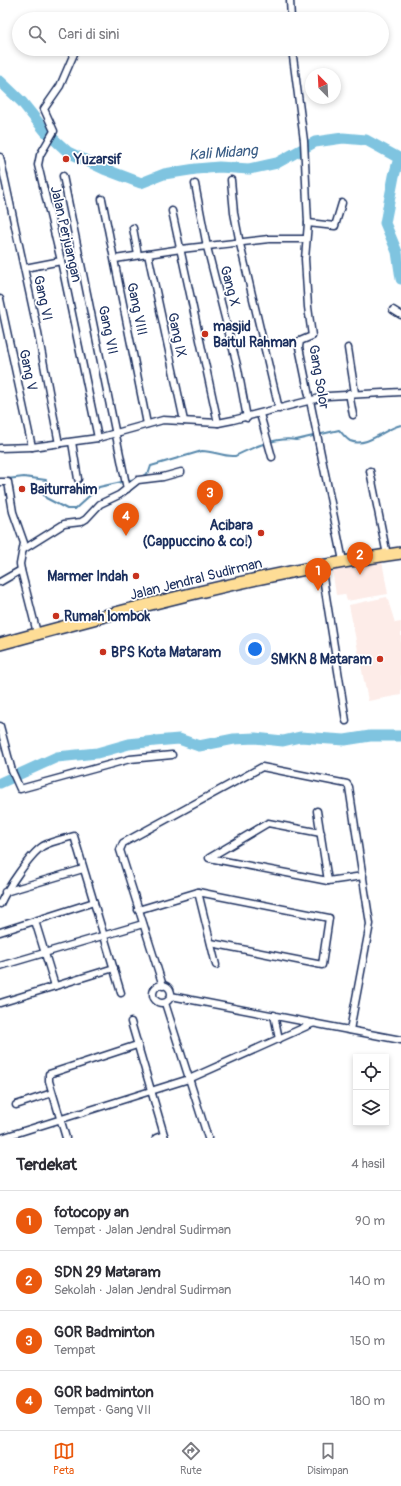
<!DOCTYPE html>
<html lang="id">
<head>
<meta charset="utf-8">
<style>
  body { margin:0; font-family:Pangolin,sans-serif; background:#f2f2f3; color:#2b2b33 }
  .controls { position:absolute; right:12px; bottom:12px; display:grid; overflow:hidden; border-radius:0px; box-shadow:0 2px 6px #0003 }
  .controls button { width:36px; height:36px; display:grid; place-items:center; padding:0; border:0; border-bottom:1px solid #e1e1e2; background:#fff; color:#2b2b33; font:20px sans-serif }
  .compass { position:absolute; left:305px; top:68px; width:36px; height:36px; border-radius:50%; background:#fff; box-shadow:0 2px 6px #0003; rotate:336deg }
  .you { position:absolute; left:255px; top:649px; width:14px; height:14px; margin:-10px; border:3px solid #fff; border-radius:50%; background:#1a73e8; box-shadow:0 0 0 6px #1a73e833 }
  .badge { display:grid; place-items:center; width:26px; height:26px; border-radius:50%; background:#ea580c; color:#fff; font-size:13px; font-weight:700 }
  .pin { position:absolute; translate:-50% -33px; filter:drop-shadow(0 1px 2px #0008) }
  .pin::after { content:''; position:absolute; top:21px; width:14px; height:12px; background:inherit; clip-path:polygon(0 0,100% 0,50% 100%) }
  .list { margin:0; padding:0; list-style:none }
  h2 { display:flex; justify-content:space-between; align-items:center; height:52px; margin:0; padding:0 16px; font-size:17px }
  h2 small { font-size:13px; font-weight:400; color:#7c7c81 }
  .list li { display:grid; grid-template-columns:26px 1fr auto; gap:12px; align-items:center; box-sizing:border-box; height:60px; padding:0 16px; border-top:1px solid #e1e1e2 }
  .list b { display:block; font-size:15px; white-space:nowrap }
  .list p { margin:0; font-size:13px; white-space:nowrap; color:#7c7c81 }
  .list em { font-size:13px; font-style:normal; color:#7c7c81 }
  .icon { flex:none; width:22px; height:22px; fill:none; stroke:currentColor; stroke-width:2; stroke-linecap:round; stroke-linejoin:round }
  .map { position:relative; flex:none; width:401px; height:1138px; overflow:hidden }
  .search { position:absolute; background:#fff; box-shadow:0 2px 6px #0003; left:12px; right:12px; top:12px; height:44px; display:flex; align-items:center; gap:10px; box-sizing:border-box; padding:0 14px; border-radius:22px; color:#7c7c81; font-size:15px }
  .sheet { height:292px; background:#fff }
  nav { display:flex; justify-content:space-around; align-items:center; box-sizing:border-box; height:56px; border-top:1px solid #e1e1e2; background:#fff; font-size:11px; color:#7c7c81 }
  nav a { display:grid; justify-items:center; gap:2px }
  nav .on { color:#ea580c }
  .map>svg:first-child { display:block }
  .built { fill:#fdece8 }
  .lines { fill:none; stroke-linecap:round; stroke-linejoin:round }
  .stream { stroke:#5788ac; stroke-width:2 }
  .river { stroke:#7fc4e0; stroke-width:11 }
  .street-casing { stroke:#1b2f5e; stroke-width:9 }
  .highway-casing { stroke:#1b2f5e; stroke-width:14 }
  .street { stroke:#fff; stroke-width:6 }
  .highway { stroke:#fedd96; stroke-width:11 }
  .poi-dot { fill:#c8321e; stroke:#fff; stroke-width:1.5 }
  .labels { text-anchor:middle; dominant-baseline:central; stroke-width:3.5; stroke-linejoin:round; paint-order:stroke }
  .poi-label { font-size:14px; font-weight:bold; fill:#1b2f5e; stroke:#fff; text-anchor:start }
  .street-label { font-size:14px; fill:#1b2f5e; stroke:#fff }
  .water-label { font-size:15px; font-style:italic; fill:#395c85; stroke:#fff }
</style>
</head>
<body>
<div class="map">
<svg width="401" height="1138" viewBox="0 0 401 1138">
  <rect width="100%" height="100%" fill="#fff"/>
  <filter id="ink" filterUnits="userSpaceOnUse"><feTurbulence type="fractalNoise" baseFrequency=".025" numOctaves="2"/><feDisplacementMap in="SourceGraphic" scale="8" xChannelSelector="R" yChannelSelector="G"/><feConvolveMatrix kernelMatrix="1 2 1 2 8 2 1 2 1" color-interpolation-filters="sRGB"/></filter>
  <g filter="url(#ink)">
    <g class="built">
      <polygon points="382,561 388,594 347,601 345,594 336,595 332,569"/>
      <polygon points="387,597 395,623 401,622 401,695 368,701 349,605"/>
    </g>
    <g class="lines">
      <g class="stream">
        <path d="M 141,477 L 149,472 L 151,466 L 202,451 C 214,451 223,457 235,456 C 252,448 277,436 296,440 L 339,430 C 342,433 346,439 350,441 C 368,448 385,428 401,425"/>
        <polyline points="7,479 24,477 46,480 46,489 42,493 46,498 67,509 75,509 99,487 135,479"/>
      </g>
      <g class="river">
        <polyline points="0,81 22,102 46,132 68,152 104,169 141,183 164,174 196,169 219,167 249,169 277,163 315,142 343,138 366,140 399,158 394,176 385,223 397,252 401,279"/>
        <polyline points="0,783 57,757 97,753 129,744 155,741 179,739 199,746 234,739 255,738 283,741 300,737 345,740 370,736 401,736"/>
      </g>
      <g class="street-casing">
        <g id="street">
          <polyline points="290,0 291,19"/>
          <polyline points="76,49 60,86 44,109 54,131 40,155 38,165 61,261 98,438"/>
          <polyline points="292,49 304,141 308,223 305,259 308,307 312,336 300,341 299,347 343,561"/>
          <polyline points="0,157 37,328 59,444"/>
          <polyline points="63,176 127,489"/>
          <polyline points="231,180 234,213 240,244 279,409"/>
          <polyline points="195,184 207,247 238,369 247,418"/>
          <polyline points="102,199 147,424"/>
          <polyline points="172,211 218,423"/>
          <polyline points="308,223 335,226 342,203"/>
          <polyline points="133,228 138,255"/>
          <polyline points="148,254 184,421"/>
          <polyline points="115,259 181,249 269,239 306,239"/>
          <polyline points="25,268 61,261"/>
          <polyline points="0,299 32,447"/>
          <polyline points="393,310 401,315"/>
          <polyline points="348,348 355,393"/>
          <polyline points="349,393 353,415"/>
          <polyline points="260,414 272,457"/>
          <polyline points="72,442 78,479"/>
          <polyline points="0,448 32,447 98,438 163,420 218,423 233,420 328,396 401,392"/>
          <polyline points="370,471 387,555"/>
          <polyline points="0,482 8,482 13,512 24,543 20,564 21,570 37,633"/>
          <polyline points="24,549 64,524 81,522 86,519 100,504 119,495 138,480 163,477 181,472"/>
          <polyline points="321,565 346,721"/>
          <polyline points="0,582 21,570"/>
          <polyline points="0,726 12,771 20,789 130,759 172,755"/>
          <polyline points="317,811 328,881"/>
          <polyline points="321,833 268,823 209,858 328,881 363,876"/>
          <polyline points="5,892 83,869"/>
          <polyline points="198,892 216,965"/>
          <path d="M 0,904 C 7,889 30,854 43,846 C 52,841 64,839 74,836 L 121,993"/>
          <polyline points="138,910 198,892 329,918 322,965 211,943"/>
          <polyline points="35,921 55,986"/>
          <polyline points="0,932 94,902"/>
          <polyline points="0,966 143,924"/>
          <circle cx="162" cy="994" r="9"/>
          <polyline points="163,986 120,850 123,843 262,767 347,784 349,787 370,924 350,1030"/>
          <polyline points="171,996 401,1040"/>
          <polyline points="0,1003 114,968"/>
          <polyline points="165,1003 208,1138"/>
          <polyline points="274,1015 279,1039"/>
          <polyline points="131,1022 165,1138"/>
          <polyline points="16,1105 52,1093"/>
          <polyline points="1,1138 189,1079 314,1023"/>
          <polyline points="66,1138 49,1081 49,1074 137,1045"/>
          <polyline points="156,1138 164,1135"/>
        </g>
      </g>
      <g class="highway-casing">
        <path id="highway" d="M 0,644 C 132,608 265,572 401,553"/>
      </g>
      <use href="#street" class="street"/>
      <use href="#highway" class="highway"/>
    </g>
  </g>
  <g class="poi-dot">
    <circle cx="66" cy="159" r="4"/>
    <circle cx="205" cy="334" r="4"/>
    <circle cx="22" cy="489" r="4"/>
    <circle cx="261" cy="533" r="4"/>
    <circle cx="136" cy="576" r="4"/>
    <circle cx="56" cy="616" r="4"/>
    <circle cx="103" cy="652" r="4"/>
    <circle cx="380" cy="659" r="4"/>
  </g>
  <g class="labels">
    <g class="poi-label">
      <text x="74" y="159">Yuzarsif</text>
      <text x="213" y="326">masjid<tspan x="213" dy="16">Baitul Rahman</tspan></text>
      <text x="30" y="489">Baiturrahim</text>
      <text x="253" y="525" text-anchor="end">Acibara<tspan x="253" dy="16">(Cappuccino &amp; co!)</tspan></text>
      <text x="128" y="576" text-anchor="end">Marmer Indah</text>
      <text x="64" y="616">Rumah lombok</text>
      <text x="111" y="652">BPS Kota Mataram</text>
      <text x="372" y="659" text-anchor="end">SMKN 8 Mataram</text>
    </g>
    <g class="street-label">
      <text transform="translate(66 234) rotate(77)">Jalan Perjuangan</text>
      <text transform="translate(230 286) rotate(75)">Gang X</text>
      <text transform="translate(43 298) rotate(78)">Gang VI</text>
      <text transform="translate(137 309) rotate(78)">Gang VIII</text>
      <text transform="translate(108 330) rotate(78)">Gang VII</text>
      <text transform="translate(177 335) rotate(78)">Gang IX</text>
      <text transform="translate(28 370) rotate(78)">Gang V</text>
      <text transform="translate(319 377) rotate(80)">Gang Solor</text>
      <text transform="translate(196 579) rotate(-14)">Jalan Jendral Sudirman</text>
    </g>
    <g class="water-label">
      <text transform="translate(223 153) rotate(-4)">Kali Midang</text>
    </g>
  </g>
</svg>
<div class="controls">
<button><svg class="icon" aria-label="locate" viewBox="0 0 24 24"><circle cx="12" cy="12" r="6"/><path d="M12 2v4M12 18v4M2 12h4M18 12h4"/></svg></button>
<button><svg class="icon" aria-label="layers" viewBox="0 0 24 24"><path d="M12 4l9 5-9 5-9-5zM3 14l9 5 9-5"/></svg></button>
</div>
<svg class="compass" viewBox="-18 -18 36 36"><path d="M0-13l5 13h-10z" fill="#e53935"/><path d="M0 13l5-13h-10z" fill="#7c7c81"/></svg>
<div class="you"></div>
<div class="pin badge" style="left:318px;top:591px">1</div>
<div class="pin badge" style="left:360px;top:575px">2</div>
<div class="pin badge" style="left:210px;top:513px">3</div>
<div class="pin badge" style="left:126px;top:536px">4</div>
<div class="search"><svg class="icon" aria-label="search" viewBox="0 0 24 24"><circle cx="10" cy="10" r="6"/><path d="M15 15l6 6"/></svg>Cari di sini</div>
</div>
<section class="sheet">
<h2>Terdekat<small>4 hasil</small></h2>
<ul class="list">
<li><span class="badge">1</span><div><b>fotocopy an</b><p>Tempat · Jalan Jendral Sudirman</p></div><em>90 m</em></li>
<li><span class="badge">2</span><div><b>SDN 29 Mataram</b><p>Sekolah · Jalan Jendral Sudirman</p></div><em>140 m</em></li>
<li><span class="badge">3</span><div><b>GOR Badminton</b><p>Tempat</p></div><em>150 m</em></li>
<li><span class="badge">4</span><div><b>GOR badminton</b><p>Tempat · Gang VII</p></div><em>180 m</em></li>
</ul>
</section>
<nav>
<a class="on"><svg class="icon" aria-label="map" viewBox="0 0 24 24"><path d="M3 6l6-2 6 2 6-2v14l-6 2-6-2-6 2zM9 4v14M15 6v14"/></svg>Peta</a>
<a><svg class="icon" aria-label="directions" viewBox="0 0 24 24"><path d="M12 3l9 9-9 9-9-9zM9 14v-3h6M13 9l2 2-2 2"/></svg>Rute</a>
<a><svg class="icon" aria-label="saved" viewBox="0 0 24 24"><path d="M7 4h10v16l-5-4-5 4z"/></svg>Disimpan</a>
</nav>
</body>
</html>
